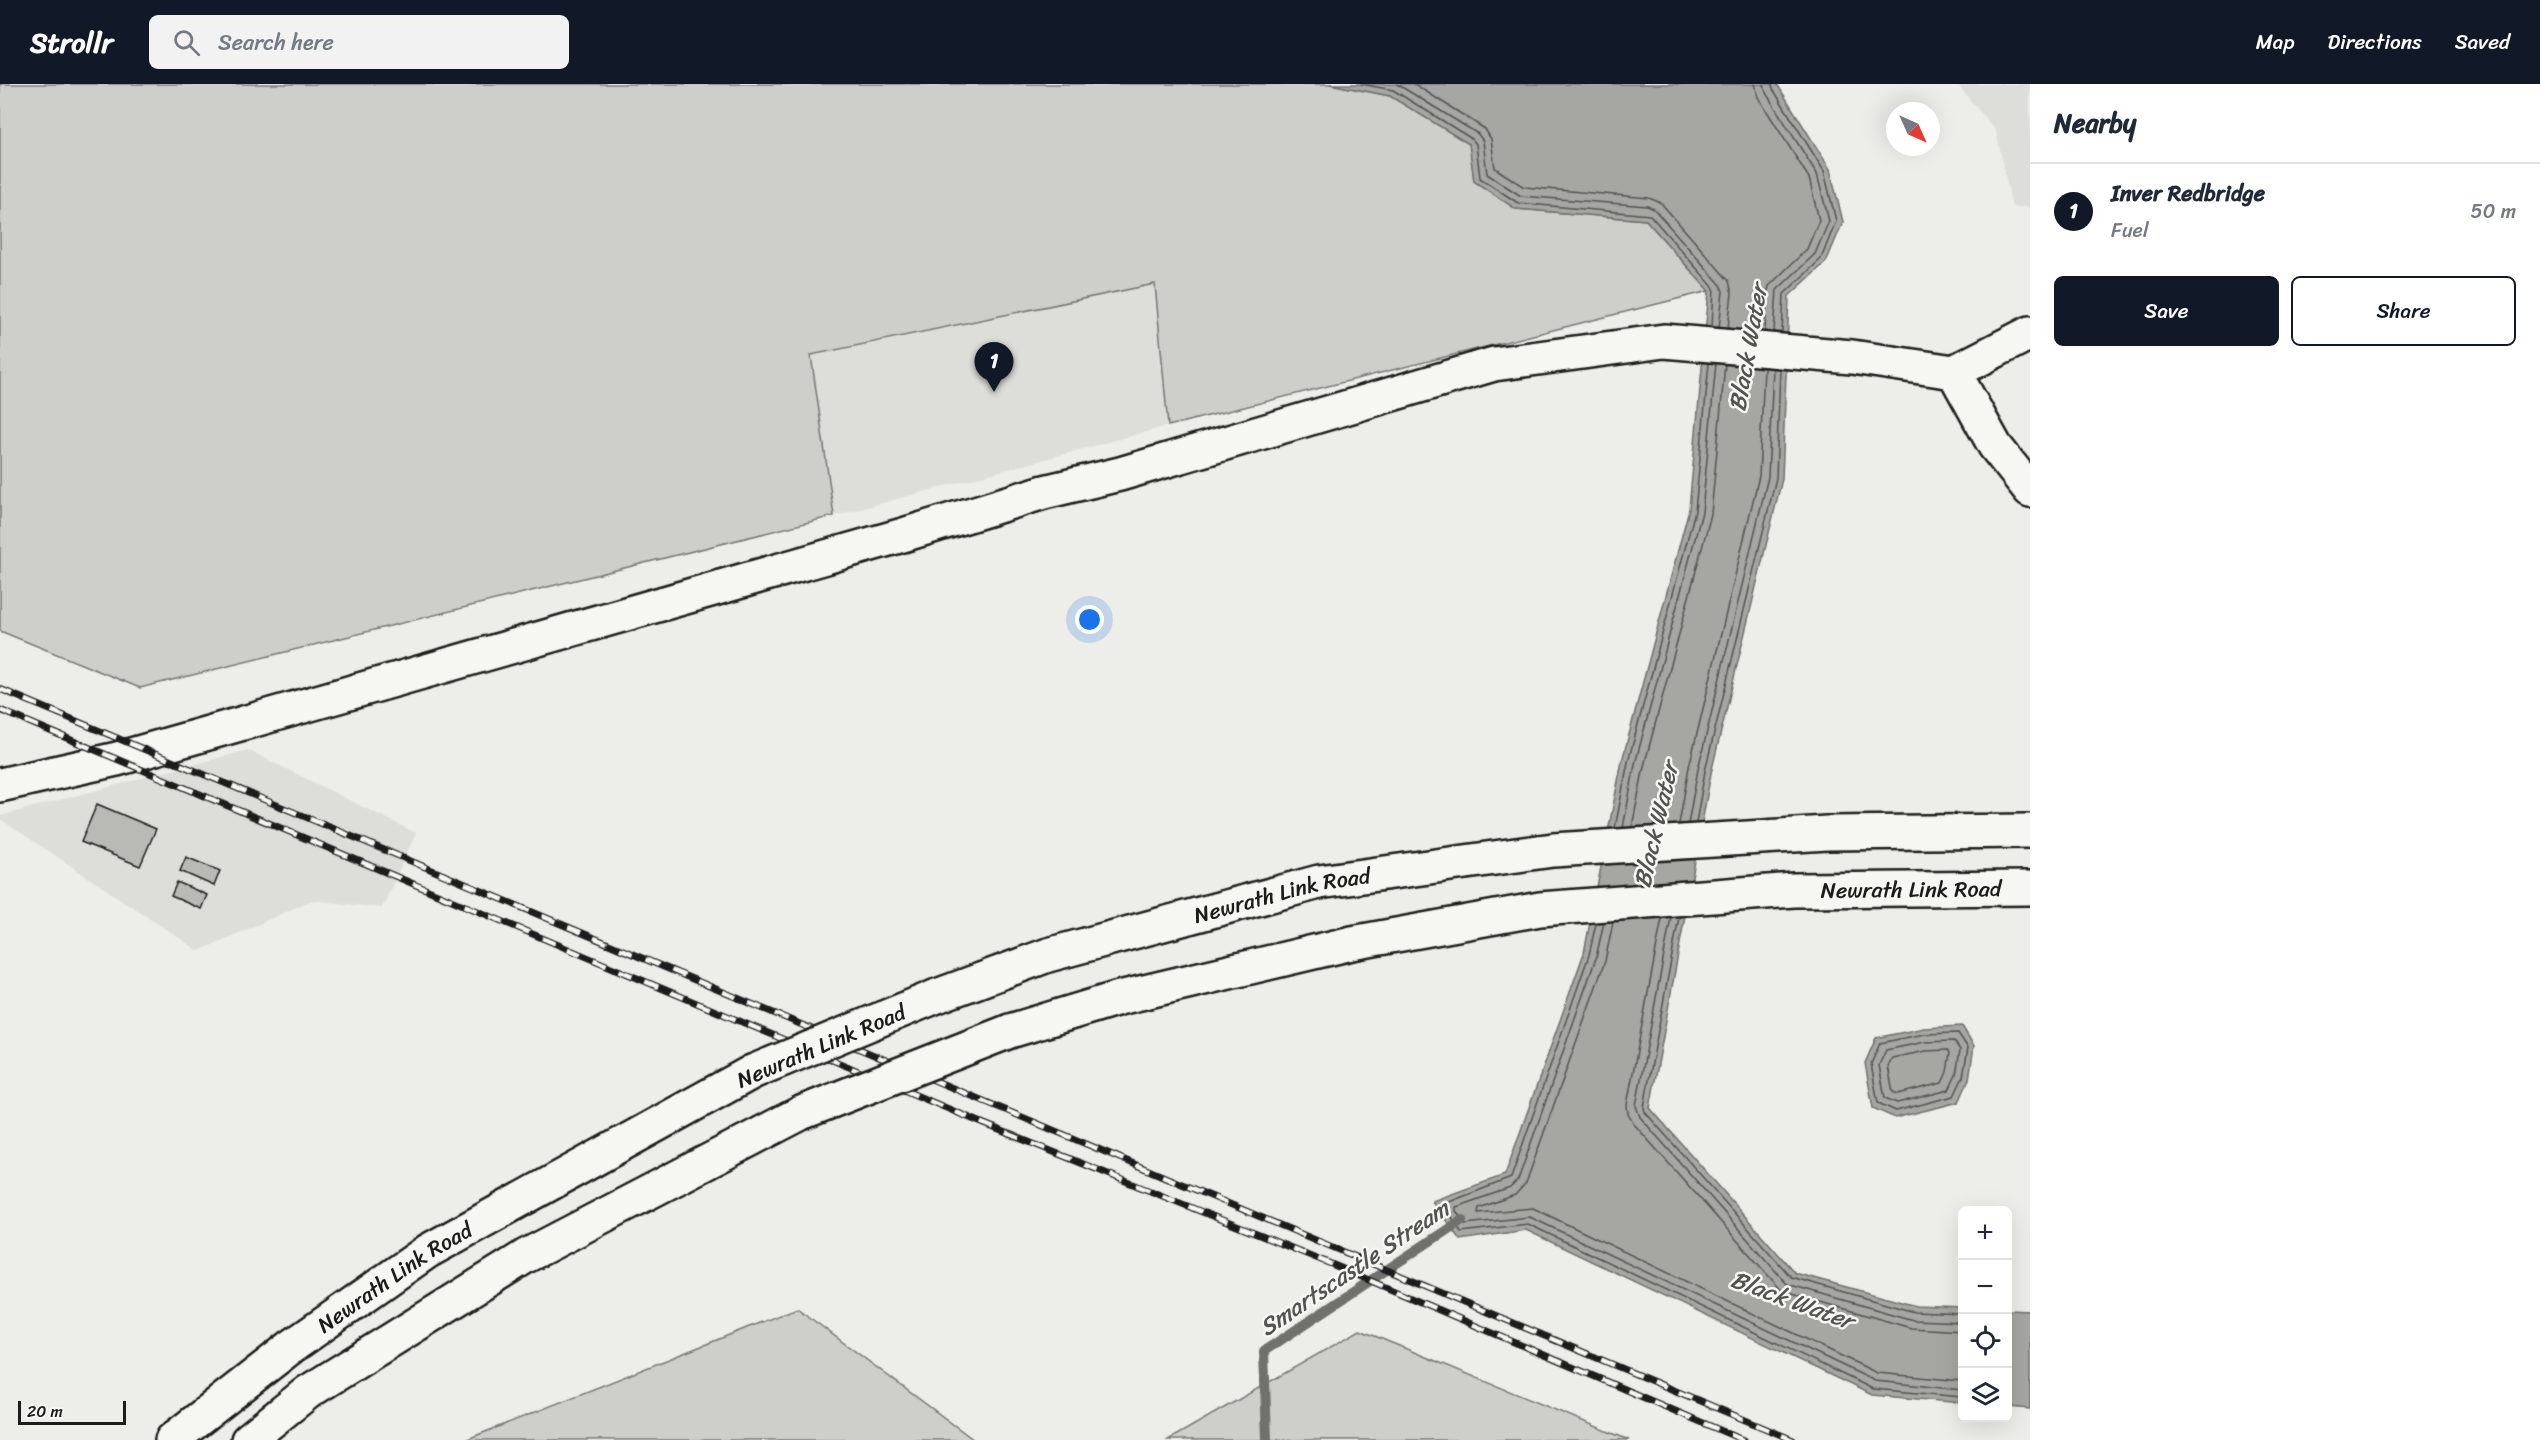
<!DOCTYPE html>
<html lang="en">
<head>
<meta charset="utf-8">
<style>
  body { margin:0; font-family:Sriracha,sans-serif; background:#f2f2f3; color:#1f2937 }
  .controls { position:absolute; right:18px; bottom:18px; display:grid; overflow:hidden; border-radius:9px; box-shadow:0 6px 24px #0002 }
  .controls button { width:54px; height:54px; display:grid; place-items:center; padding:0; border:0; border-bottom:2px solid #e0e1e3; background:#fff; color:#1f2937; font:30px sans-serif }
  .compass { position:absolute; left:1886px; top:18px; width:54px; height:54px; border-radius:50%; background:#fff; box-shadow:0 6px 24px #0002; rotate:135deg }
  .scale { position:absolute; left:18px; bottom:15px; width:108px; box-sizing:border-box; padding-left:6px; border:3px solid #1c1c1c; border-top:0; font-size:16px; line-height:21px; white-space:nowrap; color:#1c1c1c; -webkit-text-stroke:4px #f6f6f2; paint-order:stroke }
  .you { position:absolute; left:1090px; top:536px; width:21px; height:21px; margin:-15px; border:4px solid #fff; border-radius:50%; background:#1a73e8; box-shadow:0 0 0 9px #1a73e833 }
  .badge { display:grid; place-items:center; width:39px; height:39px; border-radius:50%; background:#111827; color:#fff; font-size:20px; font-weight:700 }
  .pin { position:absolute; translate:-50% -50px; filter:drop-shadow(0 2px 3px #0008) }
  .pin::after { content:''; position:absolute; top:32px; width:21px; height:18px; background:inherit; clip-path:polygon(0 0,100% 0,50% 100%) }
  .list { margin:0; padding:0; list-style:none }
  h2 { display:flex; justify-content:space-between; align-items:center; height:78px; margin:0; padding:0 24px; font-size:26px }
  h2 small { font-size:20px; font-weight:400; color:#747a83 }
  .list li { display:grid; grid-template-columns:39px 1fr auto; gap:18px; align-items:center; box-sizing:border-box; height:96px; padding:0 24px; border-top:2px solid #e0e1e3 }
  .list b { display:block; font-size:22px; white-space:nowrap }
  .list p { margin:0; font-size:20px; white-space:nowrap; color:#747a83 }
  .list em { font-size:20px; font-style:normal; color:#747a83 }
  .actions { display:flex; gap:12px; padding:18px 24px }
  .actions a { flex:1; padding:14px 0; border:2px solid #111827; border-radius:9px; text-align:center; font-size:21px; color:#111827 }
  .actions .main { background:#111827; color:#fff }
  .icon { flex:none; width:33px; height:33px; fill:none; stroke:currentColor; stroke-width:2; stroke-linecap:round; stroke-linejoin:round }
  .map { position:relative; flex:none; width:2030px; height:1356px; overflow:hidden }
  header { display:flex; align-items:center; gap:36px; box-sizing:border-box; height:84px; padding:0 30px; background:#111827; color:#fff }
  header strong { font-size:28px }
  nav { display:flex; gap:33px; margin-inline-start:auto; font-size:21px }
  .search { width:420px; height:54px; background:#f2f2f3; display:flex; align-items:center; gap:15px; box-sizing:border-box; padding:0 21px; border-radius:9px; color:#747a83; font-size:22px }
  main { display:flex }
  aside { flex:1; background:#fff }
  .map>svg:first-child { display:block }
  .built { fill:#ddddda }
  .green { fill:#cececb; stroke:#757574; stroke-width:1.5 }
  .water { fill:#a6a6a3; stroke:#6f6f6d; stroke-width:1.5 }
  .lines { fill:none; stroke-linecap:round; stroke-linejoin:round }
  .shore { stroke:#535352; stroke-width:1.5 }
  .stream { stroke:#6f6f6d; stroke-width:10 }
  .building { fill:#b9b9b6; stroke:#1c1c1c; stroke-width:1.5 }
  .street-casing { stroke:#1c1c1c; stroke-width:38 }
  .secondary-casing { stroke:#1c1c1c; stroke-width:38 }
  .street { stroke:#f6f6f2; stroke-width:33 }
  .secondary { stroke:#f6f6f2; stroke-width:33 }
  .rail-casing { stroke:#1c1c1c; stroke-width:7 }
  .rail { stroke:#f6f6f2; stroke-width:4.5; stroke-dasharray:14; stroke-linecap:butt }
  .secondary-bridge-casing { stroke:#1c1c1c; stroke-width:38; stroke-linecap:butt }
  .secondary-bridge { stroke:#f6f6f2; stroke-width:33 }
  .labels { text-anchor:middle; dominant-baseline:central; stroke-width:5; stroke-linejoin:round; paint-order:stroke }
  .street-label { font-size:22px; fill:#1c1c1c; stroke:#f6f6f2 }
  .water-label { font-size:24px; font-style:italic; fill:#535352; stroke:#f6f6f2 }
</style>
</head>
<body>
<header>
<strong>Strollr</strong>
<div class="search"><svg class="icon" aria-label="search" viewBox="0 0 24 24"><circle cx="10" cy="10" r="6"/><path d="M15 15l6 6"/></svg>Search here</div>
<nav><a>Map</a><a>Directions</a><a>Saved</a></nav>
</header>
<main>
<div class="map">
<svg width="2030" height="1356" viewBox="0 0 2030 1356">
  <rect width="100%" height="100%" fill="#edede9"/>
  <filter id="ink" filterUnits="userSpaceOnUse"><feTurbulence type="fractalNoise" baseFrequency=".0167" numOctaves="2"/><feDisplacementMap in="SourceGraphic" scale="12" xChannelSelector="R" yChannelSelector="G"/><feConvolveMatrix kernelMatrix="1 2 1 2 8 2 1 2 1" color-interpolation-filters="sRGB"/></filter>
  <g filter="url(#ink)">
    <g class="built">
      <polygon points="1957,0 2030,0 2030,123 2012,123 1996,47"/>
      <polygon points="1156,200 1168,342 834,432 811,271 938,233"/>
      <polygon points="248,666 416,749 382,824 312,816 199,867 0,735 0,732"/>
    </g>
    <g class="green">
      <polygon points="0,0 1330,0 1390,12 1470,60 1474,97 1516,125 1646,136 1709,207 1168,342 1155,200 811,271 834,432 140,604 0,547"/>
      <polygon points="797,1224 974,1356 465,1356"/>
      <polygon points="1360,1246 1629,1356 1168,1356"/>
    </g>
    <g class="water">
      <polygon points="1330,0 1777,0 1830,85 1843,138 1826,178 1789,212 1782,395 1711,689 1650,1024 1795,1189 1916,1222 1962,1224 1962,1319 1872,1311 1526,1146 1460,1156 1432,1117 1505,1091 1584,869 1622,677 1689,425 1709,207 1646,136 1516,125 1474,97 1469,60 1390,12"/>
      <polygon points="1962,942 1974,962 1969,995 1959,1018 1895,1034 1873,1024 1865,979 1876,954 1924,944"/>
      <polygon points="2008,1226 2030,1227 2030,1325 2008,1323"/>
    </g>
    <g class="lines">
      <g class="shore">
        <polyline points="1361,0 1393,6 1472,55 1476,60 1480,94 1518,119 1650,131 1714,204 1712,243"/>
        <polyline points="1397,0 1478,50 1483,57 1487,90 1521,112 1647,122 1654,125 1721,201 1723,208 1719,244"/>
        <polyline points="1414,0 1485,45 1491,55 1495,84 1524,103 1649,114 1661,119 1729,197 1732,209 1728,244"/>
        <polyline points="1755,0 1758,13 1809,94 1819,136 1807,165 1769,202 1767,211 1765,248"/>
        <polyline points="1764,0 1766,9 1817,90 1829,137 1815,170 1777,206 1774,248"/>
        <polyline points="1772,0 1773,5 1824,87 1836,137 1821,175 1784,210 1782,249"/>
        <polyline points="1696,739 1705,687 1776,394 1780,285"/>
        <polyline points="1679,740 1689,683 1759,392 1764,284"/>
        <polyline points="1688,740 1698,685 1768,393 1773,284"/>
        <polyline points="1632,743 1644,682 1711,430 1725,280"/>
        <polyline points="1615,744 1628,678 1695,427 1709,279"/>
        <polyline points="1623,744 1635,680 1702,428 1716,279"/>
        <polyline points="1671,833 1636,1022 1640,1033 1787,1200 1913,1236 1962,1238"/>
        <polyline points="1679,833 1644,1023 1645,1028 1791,1193 1914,1228 1962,1230"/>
        <polyline points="1662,834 1627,1021 1628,1030 1633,1039 1782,1207 1911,1244 1962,1247"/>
        <polyline points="1604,838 1596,874 1518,1096 1510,1104 1456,1123 1456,1127 1465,1140 1530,1133 1875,1297 1962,1306"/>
        <polyline points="1613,838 1605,877 1526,1099 1515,1111 1479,1124 1478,1129 1533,1124 1877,1289 1962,1297"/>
        <polyline points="1596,839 1589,871 1511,1094 1444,1120 1461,1148 1528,1140 1873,1305 1962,1313"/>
        <polygon points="1958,949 1968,964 1963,993 1954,1012 1896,1027 1878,1019 1871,980 1880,959 1924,950"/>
        <polygon points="1954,957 1960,966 1956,991 1949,1006 1897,1019 1885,1014 1879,981 1886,966 1925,958"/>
        <polygon points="1948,966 1950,969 1947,988 1942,999 1898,1010 1893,1008 1888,982 1892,974 1926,967"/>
      </g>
      <polyline class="stream" points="1267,1356 1264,1267 1462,1136"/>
    </g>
    <g class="building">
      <polygon points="97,720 156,745 140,782 81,758"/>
      <polygon points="186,773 220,787 214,802 180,787"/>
      <polygon points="177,798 207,811 201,825 171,812"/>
    </g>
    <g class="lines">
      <g class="street-casing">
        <polyline id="street" points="1954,288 2030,249"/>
      </g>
      <g class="secondary-casing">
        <g id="secondary">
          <polyline points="0,701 117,675 240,640 903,451 1044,408 1120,390 1494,280 1664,257 1852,273 1954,288 1995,362 2030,406"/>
          <path id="s1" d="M 937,912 L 1048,871 L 1319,798 L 1553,766 L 1827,749 L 2030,747"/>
          <path id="s2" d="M 1010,947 L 1119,914 L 1352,859 L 1540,825 L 1794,806 L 2030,804"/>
          <path id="s3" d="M 172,1356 L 291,1263 L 428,1167 L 752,988"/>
          <polyline points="248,1356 308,1308 526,1172 801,1029"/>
        </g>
      </g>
      <use href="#street" class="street"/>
      <use href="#secondary" class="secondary"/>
      <g class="rail-casing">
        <g id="rail">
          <polyline points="0,605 1793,1356"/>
          <polyline points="0,626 982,1039 1336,1182 1743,1356"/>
        </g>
      </g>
      <use href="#rail" class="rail"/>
      <g class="secondary-bridge-casing">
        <g id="secondary-bridge">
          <polyline points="752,988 937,912"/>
          <polyline points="801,1029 1010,947"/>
        </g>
      </g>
      <use href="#secondary-bridge" class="secondary-bridge"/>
    </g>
  </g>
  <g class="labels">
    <g class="street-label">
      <text stroke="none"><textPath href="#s2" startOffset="916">Newrath Link Road</textPath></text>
      <text stroke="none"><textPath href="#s1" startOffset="360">Newrath Link Road</textPath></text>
      <text transform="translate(821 962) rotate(-23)">Newrath Link Road</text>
      <text stroke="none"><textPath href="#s3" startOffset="276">Newrath Link Road</textPath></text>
    </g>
    <g class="water-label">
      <text transform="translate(1748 264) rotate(-80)">Black Water</text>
      <text transform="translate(1656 741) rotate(-77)">Black Water</text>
      <text transform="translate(1354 1184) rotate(-34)">Smartscastle Stream</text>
      <text transform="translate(1792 1216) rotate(20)">Black Water</text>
    </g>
  </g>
</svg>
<div class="controls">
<button>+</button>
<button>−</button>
<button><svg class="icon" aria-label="locate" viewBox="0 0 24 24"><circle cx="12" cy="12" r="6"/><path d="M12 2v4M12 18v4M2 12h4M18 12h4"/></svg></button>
<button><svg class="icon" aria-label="layers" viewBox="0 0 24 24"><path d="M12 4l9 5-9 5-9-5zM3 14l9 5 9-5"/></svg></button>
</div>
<svg class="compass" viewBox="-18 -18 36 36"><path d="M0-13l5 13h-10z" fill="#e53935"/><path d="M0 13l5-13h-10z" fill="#747a83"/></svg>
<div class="scale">20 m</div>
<div class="you"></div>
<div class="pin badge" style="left:994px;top:308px">1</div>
</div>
<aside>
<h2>Nearby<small></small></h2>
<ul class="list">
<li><span class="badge">1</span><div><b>Inver Redbridge</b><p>Fuel</p></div><em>50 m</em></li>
</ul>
<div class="actions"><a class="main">Save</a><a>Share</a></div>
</aside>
</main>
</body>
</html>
